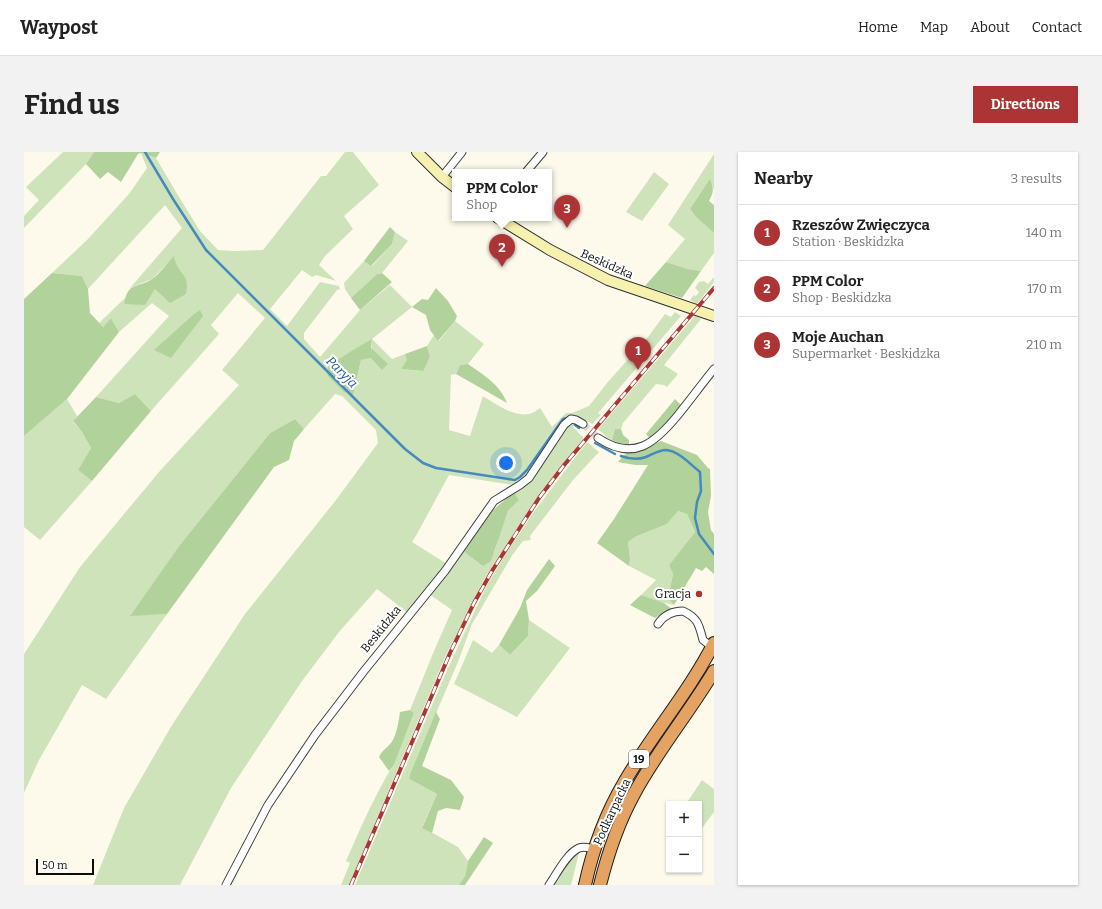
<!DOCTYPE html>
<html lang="en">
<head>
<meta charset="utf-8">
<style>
  body { margin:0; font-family:Bitter,serif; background:#f2f2f2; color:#222 }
  .controls { position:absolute; right:12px; bottom:12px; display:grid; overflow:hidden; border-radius:0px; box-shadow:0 1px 3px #0004 }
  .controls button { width:36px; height:36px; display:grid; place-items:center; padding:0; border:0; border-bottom:1px solid #e0e0e0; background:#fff; color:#222; font:20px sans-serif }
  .scale { position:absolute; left:12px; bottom:10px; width:58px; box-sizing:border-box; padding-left:4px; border:2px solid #0c0c0c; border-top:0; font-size:11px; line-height:14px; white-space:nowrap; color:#0c0c0c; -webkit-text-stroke:3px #fff; paint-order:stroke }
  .you { position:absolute; left:482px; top:311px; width:14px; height:14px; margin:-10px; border:3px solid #fff; border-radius:50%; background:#1a73e8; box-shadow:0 0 0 6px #1a73e833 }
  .badge { display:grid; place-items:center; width:26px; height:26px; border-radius:50%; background:#ac3435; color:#fff; font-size:13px; font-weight:700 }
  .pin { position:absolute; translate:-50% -33px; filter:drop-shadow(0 1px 2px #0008) }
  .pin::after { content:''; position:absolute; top:21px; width:14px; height:12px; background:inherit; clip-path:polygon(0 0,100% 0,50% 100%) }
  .popup { position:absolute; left:428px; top:17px; width:100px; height:52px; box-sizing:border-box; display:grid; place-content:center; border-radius:0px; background:#fff; filter:drop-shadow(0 1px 3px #0005); font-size:13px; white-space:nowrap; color:#767676 }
  .popup b { font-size:15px; color:#222 }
  .popup::after { content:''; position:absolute; left:50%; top:100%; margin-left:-8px; border:8px solid transparent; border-top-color:#fff }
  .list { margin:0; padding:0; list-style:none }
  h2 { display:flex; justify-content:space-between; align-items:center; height:52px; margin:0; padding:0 16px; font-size:17px }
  h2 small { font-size:13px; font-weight:400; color:#767676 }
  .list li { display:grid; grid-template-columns:26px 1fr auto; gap:12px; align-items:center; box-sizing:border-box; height:56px; padding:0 16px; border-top:1px solid #e0e0e0 }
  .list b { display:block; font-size:15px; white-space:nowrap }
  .list p { margin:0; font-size:13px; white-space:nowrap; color:#767676 }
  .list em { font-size:13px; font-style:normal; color:#767676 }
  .map { position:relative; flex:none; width:690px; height:733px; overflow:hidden; border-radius:0px }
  header { display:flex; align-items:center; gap:24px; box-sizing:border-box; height:56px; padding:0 20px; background:#fff; border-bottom:1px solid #e0e0e0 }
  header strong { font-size:19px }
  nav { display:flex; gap:22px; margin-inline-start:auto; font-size:14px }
  .intro { display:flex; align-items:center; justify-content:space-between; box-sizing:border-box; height:96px; padding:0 24px }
  h1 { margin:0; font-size:28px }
  .button { padding:10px 18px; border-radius:0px; background:#ac3435; color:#fff; font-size:14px; font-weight:700 }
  main { display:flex; gap:24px; padding:0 24px }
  aside { flex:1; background:#fff; border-radius:0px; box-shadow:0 1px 3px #0004 }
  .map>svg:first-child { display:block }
  .green { fill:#cee3ba; fill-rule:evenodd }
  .forest { fill:#b2d29b }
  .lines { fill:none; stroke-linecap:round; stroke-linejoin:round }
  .stream { stroke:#4689be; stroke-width:2.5 }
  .street-tunnel { stroke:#d9d6ca; stroke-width:7; stroke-dasharray:7 3.5; stroke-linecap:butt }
  .street-casing { stroke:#3f3f3f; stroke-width:9 }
  .secondary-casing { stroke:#2e2e2e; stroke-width:12 }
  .highway-casing { stroke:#1d1d1d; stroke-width:14 }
  .street { stroke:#fff; stroke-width:7 }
  .secondary { stroke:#f6f1ae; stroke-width:10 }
  .highway { stroke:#e4a363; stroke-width:12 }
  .rail-casing { stroke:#ac3435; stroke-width:4 }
  .rail { stroke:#fff; stroke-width:2.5; stroke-dasharray:8; stroke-linecap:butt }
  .poi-dot { fill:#ac3435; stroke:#fff; stroke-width:1.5 }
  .labels { text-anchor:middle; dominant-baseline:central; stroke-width:4; stroke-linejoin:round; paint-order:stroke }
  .shield { fill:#fff; stroke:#555; stroke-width:1 }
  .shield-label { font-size:11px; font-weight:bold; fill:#0c0c0c }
  .street-label { font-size:12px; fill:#0c0c0c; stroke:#fff }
  .poi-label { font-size:12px; fill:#0c0c0c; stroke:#fff; text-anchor:end }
  .water-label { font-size:13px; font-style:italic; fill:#235c8f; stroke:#fff }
</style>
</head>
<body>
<header>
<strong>Waypost</strong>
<nav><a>Home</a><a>Map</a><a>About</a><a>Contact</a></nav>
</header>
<div class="intro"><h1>Find us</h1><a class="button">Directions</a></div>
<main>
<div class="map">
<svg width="690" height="733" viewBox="0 0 690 733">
  <rect width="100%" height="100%" fill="#fdfaec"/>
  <g class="green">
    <polygon points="39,0 70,0 62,12 0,76 0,64 15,48 2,35"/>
    <path d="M 321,0 L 329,0 L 355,33 L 320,64 L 329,77 L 301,104 L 295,113 L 312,129 L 292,123 L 288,125 L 278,118 L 246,157 L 263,174 L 296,130 L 315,134 L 316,137 L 313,138 L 280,181 L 280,187 L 296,205 L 336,158 L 366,133 L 388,155 L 348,187 L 368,207 L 381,202 L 384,208 L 377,217 L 398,219 L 406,205 L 403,194 L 410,183 L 415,189 L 431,169 L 460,192 L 444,212 L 436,213 L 432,222 L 427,223 L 425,278 L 446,284 L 459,244 C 472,252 489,265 505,262 C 509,261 513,258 516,256 L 528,275 L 542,261 L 548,261 L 565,254 L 583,231 L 624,185 L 641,162 L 647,165 L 651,160 L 657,164 L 574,261 L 577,263 L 568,272 L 559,267 L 556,267 L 550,265 L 502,324 L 490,333 L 425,323 L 393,382 L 388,390 L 423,412 L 384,461 L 353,437 L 315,480 L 278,529 L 207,636 L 156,733 L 69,733 L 100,656 L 148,573 L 221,462 L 312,348 L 354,291 L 352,278 L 318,244 L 311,242 L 280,277 L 271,267 L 246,281 L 155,394 L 107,463 L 143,462 L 82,547 L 58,533 L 15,608 L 0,641 L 0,502 L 56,415 L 135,320 L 215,233 L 198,218 L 241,166 L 214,141 L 187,173 L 195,182 L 127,259 L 111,242 L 95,251 L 72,245 L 145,164 L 128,151 L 95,180 L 87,166 L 79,175 L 75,171 L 101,146 L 100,152 L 159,122 L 151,111 L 150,105 L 128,127 L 106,136 L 158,76 L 141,53 L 64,137 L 58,124 L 28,121 L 64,87 L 105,42 L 123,16 L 117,1 L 132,6 L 152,40 L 176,79 L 194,98 L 209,99 L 239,98 L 297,24 L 302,24 ZM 348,188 L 347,206 L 337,208 L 329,242 L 303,223 Z"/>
    <polygon points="690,2 690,38 686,28 666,57 672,65 690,81 690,101 677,119 664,117 642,110 661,87 644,73"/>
    <polygon points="630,20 645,32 618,69 602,60"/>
    <polygon points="371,80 384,89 358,121 353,122 327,146 321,137 320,131 340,109 348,114 368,92"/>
    <polygon points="690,125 690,130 673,152 666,148 670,143 672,144 675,140 671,136 675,130 680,129 684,132"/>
    <polygon points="671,164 677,167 640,213 654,222 643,235 640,233 632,232 599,271 597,277 591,278 588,288 585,287 574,277"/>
    <polygon points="43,247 53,264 49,270 58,280 67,296 54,318 68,329 16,388 0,375 0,284"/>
    <path d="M 550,270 L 552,271 L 549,275 L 559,285 L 559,287 L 516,341 L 461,426 L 422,503 L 325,733 L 317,733 L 326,711 L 322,709 C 332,686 342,663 354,640 C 359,631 363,622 370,613 L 390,561 L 386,558 L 410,499 L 428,458 L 405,442 L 438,398 L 448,404 L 470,401 L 476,381 L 484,359 L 495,348 L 490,340 L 528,295 L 546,272 Z"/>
    <polygon points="563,290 575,300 549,328 506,384 507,388 499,389 489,402 448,472 434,510 386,622 385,627 413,642 398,675 434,695 444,709 441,724 435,733 331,733 424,516 463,433 481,403 512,357"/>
    <polygon points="654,359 663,362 671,380 645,413 649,422 644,446 650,453 632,449 617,443 632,428 605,414 606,407 604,390 611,385 643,372"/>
    <polygon points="505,468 546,496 493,565 430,532 449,488 468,501 475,493 486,503 504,484"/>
    <polygon points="636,583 641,586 571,733 570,733 578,700 598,644"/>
    <polygon points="678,628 690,637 690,660 675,680 675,652 662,652"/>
    <polygon points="552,701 555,701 547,733 529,733"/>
  </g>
  <g class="forest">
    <polygon points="70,0 136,0 132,6 117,1 114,2 97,30 84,20 76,27 62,12"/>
    <path d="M 686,27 C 690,38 690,39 685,49 L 690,53 L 690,81 L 672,65 L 666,57 Z"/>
    <polygon points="366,75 371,80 368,92 347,114 340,109"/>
    <path d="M 150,104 C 152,121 167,121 162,142 L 146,151 L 131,137 L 121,153 L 100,152 C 104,129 113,137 128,127 C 136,122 143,111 150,104 Z"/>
    <polygon points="642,110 664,117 677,119 658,146 621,134"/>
    <polygon points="28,121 58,124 64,137 66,161 79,175 87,166 95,180 43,247 0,284 0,147"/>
    <polygon points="358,121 368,130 336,158 327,146 353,122"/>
    <polygon points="412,136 424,149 433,164 431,169 414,189 406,178 402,163 388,155 398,147 404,148"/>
    <polygon points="176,158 179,164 147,206 130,198 169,163"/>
    <polygon points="348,187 347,196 364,212 358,218 347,206 337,208 329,243 320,240 303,223 304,214 334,195"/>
    <polygon points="403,194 406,205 399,219 377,217 383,208 381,202"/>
    <path d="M 444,212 C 459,223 476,232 483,251 L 432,222 L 436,213 Z"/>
    <polygon points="111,242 127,259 68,329 54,318 67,296 58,280 49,269 72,245 95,251"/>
    <path d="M 651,247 L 657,253 C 650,266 638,278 626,287 L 622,282 Z"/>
    <polygon points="271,267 280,277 270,289 265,308 250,315 143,462 106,464 155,394 246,281"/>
    <polygon points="591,277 597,277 599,283 605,288 605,293 597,292 588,288"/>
    <polygon points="637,289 673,303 684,316 686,317 687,344 684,360 687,378 690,382 690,422 682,415 678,419 672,416 650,453 644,446 649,422 645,413 671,380 663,362 654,359 643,372 611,385 604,390 606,407 605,414 573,391 590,367 624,313 611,313 594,310 602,301 618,297"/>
    <polygon points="490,340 495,348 484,359 467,409 459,414 438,398 462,364"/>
    <polygon points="525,407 531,414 513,439 502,449 505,468 504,484 486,503 475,493 496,456 503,438"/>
    <polygon points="617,443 640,451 648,457 631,466 606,453"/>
    <path d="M 386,558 L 390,561 L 370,613 L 365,619 L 355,605 C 359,597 361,598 366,592 C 372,587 375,568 376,560 Z"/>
    <polygon points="412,560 416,567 398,614 427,628 440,645 436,658 422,656 414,659 408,681 398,676 413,642 385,627 386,622"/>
    <polygon points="460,685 469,691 441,733 435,733 441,724 444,709"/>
  </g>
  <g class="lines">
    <g class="stream">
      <polyline points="121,0 149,47 182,98 381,297 399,311 412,316 491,328 496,325 503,318 539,267 543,266"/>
      <polyline points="551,273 555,276"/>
      <polyline points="571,291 591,302"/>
      <path d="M 597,304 C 605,307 614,308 622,305 C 629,302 635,298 642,298 C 655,299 667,313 676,320 L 677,339 L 673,350 L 671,366 L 675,382 L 690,402"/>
    </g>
    <polyline class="street-tunnel" points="559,272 574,286"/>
    <g class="street-casing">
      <g id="street">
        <polyline points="502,20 519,0"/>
        <polyline points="418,25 438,0"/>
        <path d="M 574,286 C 610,310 631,291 654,263 C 666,248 678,232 690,217"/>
        <path d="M 634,472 C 640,463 648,459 659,459 C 674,466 675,473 679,488 L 688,495"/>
        <polyline points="202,733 244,653 291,583 340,519 421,419 470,349 496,333 505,326 540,273 547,267 552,268 559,272"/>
        <path d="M 525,733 C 532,723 543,701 555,696 C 560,694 565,696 570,697"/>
      </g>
    </g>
    <g class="secondary-casing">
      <g id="secondary">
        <polyline points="393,0 418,25 431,35"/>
        <polyline points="474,66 526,98 584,128 690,164"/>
      </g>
    </g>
    <g class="highway-casing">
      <g id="highway">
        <path d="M 561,733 C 569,696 582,661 601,629 C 629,581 665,540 690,491"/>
        <path d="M 576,733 C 584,701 594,671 610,642 C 633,599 665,561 690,519"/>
      </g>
    </g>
    <use href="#street" class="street"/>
    <use href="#secondary" class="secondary"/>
    <use href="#highway" class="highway"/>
    <g class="rail-casing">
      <polyline id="rail" points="327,733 426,501 450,451 468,419 515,346 541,312 690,136"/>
    </g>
    <use href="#rail" class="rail"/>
  </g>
  <circle class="poi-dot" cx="675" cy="442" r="4"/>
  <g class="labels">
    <rect class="shield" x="605" y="598" width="20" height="18" rx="3"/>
    <g class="shield-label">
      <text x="615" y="607">19</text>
    </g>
    <g class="street-label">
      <text transform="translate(583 112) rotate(24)">Beskidzka</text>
      <text transform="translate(357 477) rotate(-51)">Beskidzka</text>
      <text transform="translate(588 660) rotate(-65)">Podkarpacka</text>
    </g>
    <g class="poi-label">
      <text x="667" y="442">Gracja</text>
    </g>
    <g class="water-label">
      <text transform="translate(318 220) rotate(45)">Paryja</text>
    </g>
  </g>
</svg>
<div class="controls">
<button>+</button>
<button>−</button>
</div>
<div class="scale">50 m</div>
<div class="you"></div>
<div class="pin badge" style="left:614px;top:218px">1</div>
<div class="pin badge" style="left:478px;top:115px">2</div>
<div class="popup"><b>PPM Color</b>Shop</div>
<div class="pin badge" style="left:543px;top:76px">3</div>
</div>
<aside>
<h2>Nearby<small>3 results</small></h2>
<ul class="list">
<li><span class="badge">1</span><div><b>Rzeszów Zwięczyca</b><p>Station · Beskidzka</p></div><em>140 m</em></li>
<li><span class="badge">2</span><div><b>PPM Color</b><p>Shop · Beskidzka</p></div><em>170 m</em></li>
<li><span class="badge">3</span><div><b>Moje Auchan</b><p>Supermarket · Beskidzka</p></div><em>210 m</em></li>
</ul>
</aside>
</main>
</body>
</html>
